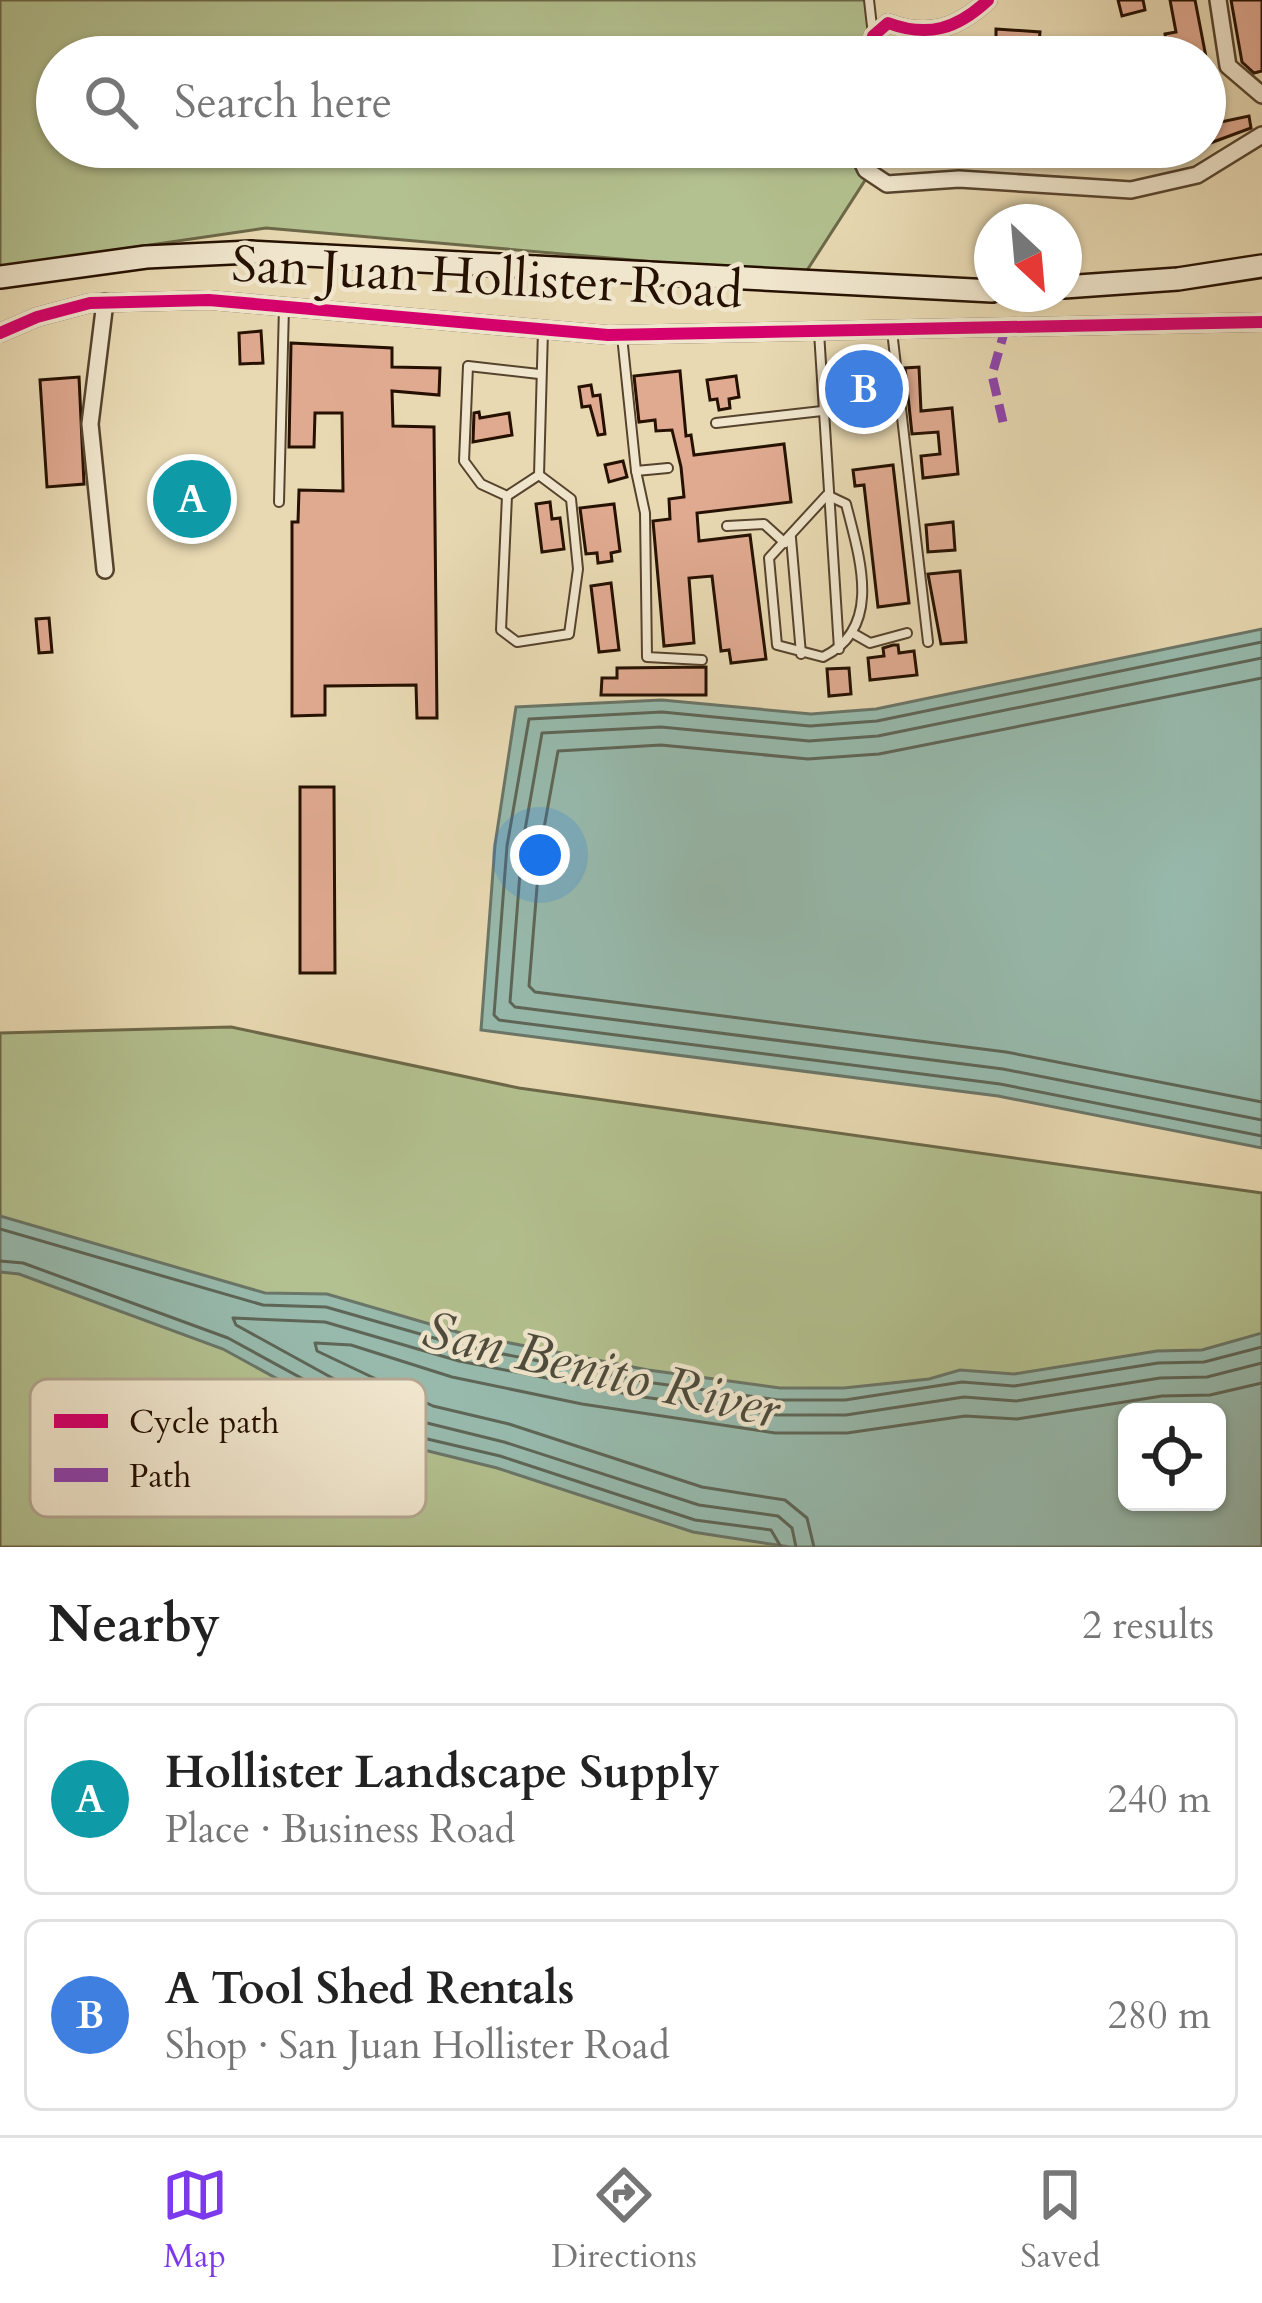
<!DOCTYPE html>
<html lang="en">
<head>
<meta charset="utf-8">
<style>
  body { margin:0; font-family:Cardo,serif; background:#f2f2f2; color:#222 }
  .controls { position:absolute; right:36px; bottom:36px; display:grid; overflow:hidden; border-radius:18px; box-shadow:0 3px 9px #0004 }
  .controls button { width:108px; height:108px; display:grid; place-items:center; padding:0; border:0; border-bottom:3px solid #e0e0e0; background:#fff; color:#222; font:60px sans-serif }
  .compass { position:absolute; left:974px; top:204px; width:108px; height:108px; border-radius:50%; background:#fff; box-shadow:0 3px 9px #0004; rotate:154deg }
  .you { position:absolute; left:540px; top:855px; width:42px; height:42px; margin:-30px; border:9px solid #fff; border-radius:50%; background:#1a73e8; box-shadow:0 0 0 18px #1a73e833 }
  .badge { display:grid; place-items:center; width:78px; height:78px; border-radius:50%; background:#7c3aed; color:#fff; font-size:39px; font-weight:700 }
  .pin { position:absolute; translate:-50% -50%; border:6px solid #fff; box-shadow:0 3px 12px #0006 }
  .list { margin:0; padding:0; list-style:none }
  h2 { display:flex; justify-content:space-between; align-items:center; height:156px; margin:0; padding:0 48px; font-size:51px }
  h2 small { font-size:39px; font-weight:400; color:#767676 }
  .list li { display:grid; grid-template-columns:78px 1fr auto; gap:36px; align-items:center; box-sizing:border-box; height:192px; margin:0 24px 24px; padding:0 24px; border:3px solid #e0e0e0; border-radius:18px }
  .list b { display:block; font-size:45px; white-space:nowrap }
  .list p { margin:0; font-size:39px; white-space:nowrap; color:#767676 }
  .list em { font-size:39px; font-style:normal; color:#767676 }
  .icon { flex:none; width:66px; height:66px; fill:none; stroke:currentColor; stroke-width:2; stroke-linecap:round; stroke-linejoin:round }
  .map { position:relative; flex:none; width:1262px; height:1547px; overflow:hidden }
  .search { position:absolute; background:#fff; box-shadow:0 3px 9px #0004; left:36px; right:36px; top:36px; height:132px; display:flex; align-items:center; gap:30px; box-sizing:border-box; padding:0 42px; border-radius:66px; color:#767676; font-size:45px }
  .sheet { height:588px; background:#fff }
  nav { display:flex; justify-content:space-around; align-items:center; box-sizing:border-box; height:168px; border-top:3px solid #e0e0e0; background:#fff; font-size:33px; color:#767676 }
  nav a { display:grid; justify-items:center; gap:6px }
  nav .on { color:#7c3aed }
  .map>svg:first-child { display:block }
  .green { fill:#b3c08f; stroke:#6c6848; stroke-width:3; fill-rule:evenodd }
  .water { fill:#97baad; stroke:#6a7668; stroke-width:3; fill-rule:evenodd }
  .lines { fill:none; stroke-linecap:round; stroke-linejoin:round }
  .shore { stroke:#5e6657; stroke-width:3 }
  .building { fill:#e0aa91; stroke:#261101; stroke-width:3 }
  .lane-casing { stroke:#56432d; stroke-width:12 }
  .street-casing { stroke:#56432d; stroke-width:20 }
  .secondary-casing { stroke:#261101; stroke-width:26 }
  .lane { stroke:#f0e6cd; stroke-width:8 }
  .street { stroke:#f0e6cd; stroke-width:15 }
  .secondary { stroke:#f0e6cd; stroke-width:21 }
  .quiet { stroke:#8e44ad; stroke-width:9; stroke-dasharray:18 9; stroke-linecap:butt }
  .cycleway-casing { stroke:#f0e6cd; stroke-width:20 }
  .cycleway { stroke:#d6006c; stroke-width:12 }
  .labels { text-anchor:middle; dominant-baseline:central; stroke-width:9; stroke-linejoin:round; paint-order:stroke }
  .street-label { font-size:51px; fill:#261101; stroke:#f0e6cd }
  .water-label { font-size:54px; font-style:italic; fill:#4e4c3d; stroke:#f0e6cd }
  .key { fill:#f0e6cd; stroke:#b3a690; stroke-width:3 }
  .key-label { font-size:33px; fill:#261101 }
</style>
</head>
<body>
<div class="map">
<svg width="1262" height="1547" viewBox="0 0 1262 1547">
  <rect width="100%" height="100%" fill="#e8d9b2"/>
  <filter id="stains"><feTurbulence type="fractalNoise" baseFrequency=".00167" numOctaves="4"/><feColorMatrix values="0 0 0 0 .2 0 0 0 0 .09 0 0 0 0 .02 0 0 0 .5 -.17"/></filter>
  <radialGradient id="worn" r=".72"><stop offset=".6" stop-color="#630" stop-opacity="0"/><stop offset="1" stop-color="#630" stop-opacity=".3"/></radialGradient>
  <g class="green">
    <polygon points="0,0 870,0 870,57 57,57 57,147 871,147 871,171 804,275 266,228 0,267"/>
    <path d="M 231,1027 L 519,1088 L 1262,1193 L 1262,1547 L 0,1547 L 0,1033 ZM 1127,1412 L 1217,1412 L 1217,1502 L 1127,1502 Z"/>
  </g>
  <g class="water">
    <polygon points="1262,629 1262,1148 998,1096 481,1030 495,845 516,707 662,700 811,714 876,709"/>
    <path d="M 0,1216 L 265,1293 L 327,1294 L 464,1334 L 648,1370 L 780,1388 L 844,1388 L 929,1379 L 960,1370 L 1014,1374 L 1157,1351 L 1202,1350 L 1262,1333 L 1262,1547 L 790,1547 L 693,1532 L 497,1468 L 420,1449 L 372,1431 L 223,1349 L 19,1274 L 0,1272 ZM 1127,1412 L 1217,1412 L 1217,1502 L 1127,1502 Z"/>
  </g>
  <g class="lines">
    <g class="shore">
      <polyline points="1262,642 877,721 810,726 662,712 529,719 507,846 494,1015 499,1020 1000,1084 1262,1136"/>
      <polyline points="1262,658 878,736 809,741 661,727 542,733 522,847 510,1002 515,1007 1003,1069 1262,1120"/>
      <polyline points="1262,678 879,754 808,759 661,745 558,751 540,850 529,986 535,992 1006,1052 1262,1102"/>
      <polyline points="0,1229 263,1305 326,1307 462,1346 646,1382 778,1400 845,1400 962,1382 1014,1386 1158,1363 1204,1362 1262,1347"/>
      <polyline points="0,1261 23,1263 228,1338 378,1420 423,1438 500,1456 695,1520 771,1530 781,1547"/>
      <polyline points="796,1547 792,1528 778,1516 699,1505 504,1442 427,1423 385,1407 236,1325 233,1318 325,1322 459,1361 643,1397 777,1415 846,1415 964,1397 1016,1401 1160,1378 1207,1377 1262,1363"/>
      <polyline points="814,1547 807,1518 785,1500 702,1487 509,1424 433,1406 317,1351 315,1343 351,1345 452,1377 582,1404 775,1433 847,1433 965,1416 1017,1419 1162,1396 1210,1395 1262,1383"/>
    </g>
  </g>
  <g class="building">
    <polygon points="1118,0 1143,0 1145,10 1122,16"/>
    <polygon points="1170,0 1195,0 1206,57 1169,57 1165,34 1176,32"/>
    <polygon points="1231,0 1262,0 1262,71 1254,73 1242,62"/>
    <polygon points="996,29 1040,32 1039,43 996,40"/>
    <polygon points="1210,78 1221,122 1249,116 1251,128 1205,145 1205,79"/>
    <polygon points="1052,147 1105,147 1104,163 1052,161"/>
    <polygon points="261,331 263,363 240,364 239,333"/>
    <polygon points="291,343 392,348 392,367 440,368 439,395 392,391 393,426 434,427 437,718 417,718 416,685 325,686 325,715 292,716 292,522 298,522 299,490 343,491 342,413 315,413 314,447 289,447"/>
    <polygon points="880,363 881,369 888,369 893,408 848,415 841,369"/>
    <polygon points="919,367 921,411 952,408 958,474 923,478 921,456 940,454 938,432 912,434 905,368"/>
    <polygon points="680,371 686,436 691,435 694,455 784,444 791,502 697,513 699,541 750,535 766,659 731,663 729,650 721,651 712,576 689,578 694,643 664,646 653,521 670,519 669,499 684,497 681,467 672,430 656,431 655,420 639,422 634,376"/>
    <polygon points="736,376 739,397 729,399 730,408 719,410 717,399 710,400 707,380"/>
    <polygon points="79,377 84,484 47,487 40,380"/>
    <polygon points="591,385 593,396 600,395 605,434 598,435 590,406 582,407 579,387"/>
    <polygon points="479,412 480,418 509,413 512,435 473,442 474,413"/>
    <polygon points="623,461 627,477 609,482 605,465"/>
    <polygon points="893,465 909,603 878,607 864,485 855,486 853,470"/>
    <polygon points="193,469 194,475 204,474 205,483 212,483 215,516 173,520 168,472"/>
    <polygon points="550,502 552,519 560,518 564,549 542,552 536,504"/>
    <polygon points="614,504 620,551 611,553 612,561 598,563 597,553 586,554 580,508"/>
    <polygon points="953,522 955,550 928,552 926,525"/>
    <polygon points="960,571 966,642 941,644 928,574"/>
    <polygon points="611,583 619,650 599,652 591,586"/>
    <polygon points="49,618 52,652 39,653 36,619"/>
    <polygon points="893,645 898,645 899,653 914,651 917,675 870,680 868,658 884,656 883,648"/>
    <polygon points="706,667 706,695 601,695 602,678 617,678 617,668"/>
    <polygon points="849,668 851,694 829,696 827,669"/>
    <polygon points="300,787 334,787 335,973 300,973"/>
  </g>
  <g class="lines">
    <g class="lane-casing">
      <g id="lane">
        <polyline points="869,0 873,35"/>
        <polyline points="892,331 928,642"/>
        <polyline points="819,332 839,649"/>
        <polyline points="622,336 636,471 668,468"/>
        <polyline points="539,374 468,366 464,461 481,484 507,496 539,475 543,330"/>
        <polyline points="716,423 822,411"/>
        <polyline points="636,471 645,513 647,657 702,660"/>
        <path d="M 827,495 L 846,504 C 860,559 883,628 823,657 L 777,645 L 769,558 Z"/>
        <polyline points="507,496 501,630 517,642 569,634 578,569 571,499 539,475"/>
        <polyline points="279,502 284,307"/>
        <polyline points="727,526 764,524 785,543"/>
        <polyline points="791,538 801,654"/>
        <polyline points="856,635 870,643 907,633"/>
      </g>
    </g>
    <g class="street-casing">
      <g id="street">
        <polyline points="1218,0 1228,66 1262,95"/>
        <path d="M 869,57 L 873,36 L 888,23 C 928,38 957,29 988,0"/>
        <polyline points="855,147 866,170 887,184 959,179 1131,190 1197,175 1262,135"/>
        <polyline points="105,302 90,424 105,570"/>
        <polyline points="0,333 37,317 90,303 209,300 608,335 1262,322"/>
      </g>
    </g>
    <g class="secondary-casing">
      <g id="secondary">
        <polyline points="0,277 146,257 251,252 992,291"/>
        <polyline points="1064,287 1178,279 1262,266"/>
      </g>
    </g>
    <use href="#lane" class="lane"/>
    <use href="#street" class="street"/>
    <use href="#secondary" class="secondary"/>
    <polyline class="quiet" points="1003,422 992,375 1006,326"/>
    <g class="cycleway-casing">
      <g id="cycleway">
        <path d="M 869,57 L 873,36 L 888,23 C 928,38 957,29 988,0"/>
        <polyline points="0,333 37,317 90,303 209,300 608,335 1262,322"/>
      </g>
    </g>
    <use href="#cycleway" class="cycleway"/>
  </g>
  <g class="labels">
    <g class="street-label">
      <text transform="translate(487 278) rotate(3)">San Juan Hollister Road</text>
    </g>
    <g class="water-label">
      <text transform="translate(601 1371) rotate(13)">San Benito River</text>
    </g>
  </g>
  <rect x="30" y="1379" width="396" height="138" rx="18" class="key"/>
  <rect x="54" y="1414" width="54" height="14" fill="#d6006c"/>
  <rect x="54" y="1468" width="54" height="14" fill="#8e44ad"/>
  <g class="key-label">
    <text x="129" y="1433">Cycle path</text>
    <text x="129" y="1487">Path</text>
  </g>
  <rect width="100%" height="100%" filter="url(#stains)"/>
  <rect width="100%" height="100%" fill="url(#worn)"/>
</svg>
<div class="controls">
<button><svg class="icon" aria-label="locate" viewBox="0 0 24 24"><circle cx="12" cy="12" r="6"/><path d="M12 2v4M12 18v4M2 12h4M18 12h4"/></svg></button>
</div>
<svg class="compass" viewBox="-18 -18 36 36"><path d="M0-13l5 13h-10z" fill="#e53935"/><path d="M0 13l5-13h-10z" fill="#767676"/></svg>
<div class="you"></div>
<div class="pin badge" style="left:192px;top:499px;background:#0f9aa8">A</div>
<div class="pin badge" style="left:864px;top:389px;background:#3f7fe0">B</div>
<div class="search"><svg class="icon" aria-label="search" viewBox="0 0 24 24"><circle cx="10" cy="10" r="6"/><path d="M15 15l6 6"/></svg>Search here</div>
</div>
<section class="sheet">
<h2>Nearby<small>2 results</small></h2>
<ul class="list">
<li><span class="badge" style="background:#0f9aa8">A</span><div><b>Hollister Landscape Supply</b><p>Place · Business Road</p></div><em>240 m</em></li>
<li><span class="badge" style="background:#3f7fe0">B</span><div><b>A Tool Shed Rentals</b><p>Shop · San Juan Hollister Road</p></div><em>280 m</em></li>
</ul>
</section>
<nav>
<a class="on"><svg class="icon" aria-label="map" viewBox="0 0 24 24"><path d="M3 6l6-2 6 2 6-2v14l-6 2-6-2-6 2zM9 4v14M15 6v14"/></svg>Map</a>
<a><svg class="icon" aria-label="directions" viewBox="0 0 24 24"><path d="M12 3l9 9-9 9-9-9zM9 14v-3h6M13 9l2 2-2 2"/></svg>Directions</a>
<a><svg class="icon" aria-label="saved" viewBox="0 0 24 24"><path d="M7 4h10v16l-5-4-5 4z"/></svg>Saved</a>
</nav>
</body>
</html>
